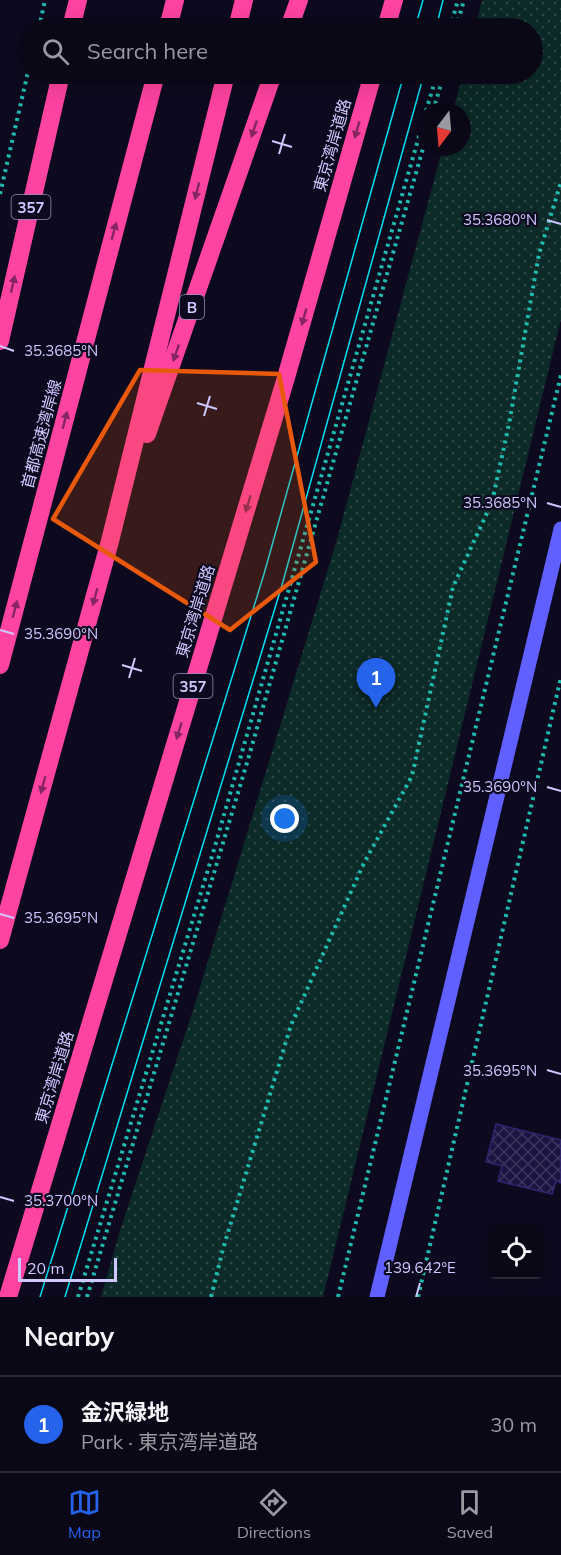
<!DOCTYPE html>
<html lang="en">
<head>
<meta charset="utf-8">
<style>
  body { margin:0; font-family:Mulish,"Noto Sans JP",sans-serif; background:#131120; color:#f1f3f6 }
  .controls { position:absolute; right:18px; bottom:18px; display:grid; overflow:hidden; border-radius:6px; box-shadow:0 6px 24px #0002 }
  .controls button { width:54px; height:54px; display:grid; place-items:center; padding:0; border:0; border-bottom:2px solid #2a2936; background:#0a0817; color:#f1f3f6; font:30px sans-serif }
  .compass { position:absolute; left:417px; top:102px; width:54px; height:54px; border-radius:50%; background:#0a0817; box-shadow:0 6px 24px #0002; rotate:196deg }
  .scale { position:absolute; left:18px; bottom:15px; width:99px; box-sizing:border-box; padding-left:6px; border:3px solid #cec8ff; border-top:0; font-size:16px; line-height:21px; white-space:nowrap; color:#cec8ff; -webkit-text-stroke:4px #0d0a1f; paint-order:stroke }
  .you { position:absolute; left:285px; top:819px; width:21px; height:21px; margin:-15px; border:4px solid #fff; border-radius:50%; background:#1a73e8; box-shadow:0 0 0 9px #1a73e833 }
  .badge { display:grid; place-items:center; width:39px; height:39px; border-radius:50%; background:#2563eb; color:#fff; font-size:20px; font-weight:700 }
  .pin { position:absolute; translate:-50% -50px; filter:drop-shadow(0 2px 3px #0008) }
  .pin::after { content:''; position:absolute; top:32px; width:21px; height:18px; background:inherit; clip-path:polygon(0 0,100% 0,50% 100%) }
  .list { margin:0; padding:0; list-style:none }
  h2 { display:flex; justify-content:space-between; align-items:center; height:78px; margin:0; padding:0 24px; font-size:26px }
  h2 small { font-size:20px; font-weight:400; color:#999aa1 }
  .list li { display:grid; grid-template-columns:39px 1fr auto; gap:18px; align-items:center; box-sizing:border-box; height:96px; padding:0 24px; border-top:2px solid #2a2936 }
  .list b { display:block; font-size:22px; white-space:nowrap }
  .list p { margin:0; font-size:20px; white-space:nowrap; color:#999aa1 }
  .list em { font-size:20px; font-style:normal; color:#999aa1 }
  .icon { flex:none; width:33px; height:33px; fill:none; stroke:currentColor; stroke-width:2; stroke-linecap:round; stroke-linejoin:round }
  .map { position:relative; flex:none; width:561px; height:1297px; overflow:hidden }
  .search { position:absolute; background:#0a0817; box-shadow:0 6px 24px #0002; left:18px; right:18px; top:18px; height:66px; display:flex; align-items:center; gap:15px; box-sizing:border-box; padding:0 21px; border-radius:33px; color:#999aa1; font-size:22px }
  .sheet { height:174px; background:#0a0817 }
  nav { display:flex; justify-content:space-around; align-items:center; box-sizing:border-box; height:84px; border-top:2px solid #2a2936; background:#0a0817; font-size:16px; color:#999aa1 }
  nav a { display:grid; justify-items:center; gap:3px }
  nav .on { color:#2563eb }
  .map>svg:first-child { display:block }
  .green { fill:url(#green-dots) }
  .building { fill:url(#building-cross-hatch); stroke:#312471; stroke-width:1.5 }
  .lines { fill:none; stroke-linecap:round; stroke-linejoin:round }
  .path { stroke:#20bbaf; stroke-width:4; stroke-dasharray:3 4.5; stroke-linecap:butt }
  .secondary { stroke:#605fff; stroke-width:15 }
  .highway { stroke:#ff43a1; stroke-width:18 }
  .tram { stroke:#00e0f3; stroke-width:1.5 }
  .oneway { fill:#862660 }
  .marked { fill:#e8590c; fill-opacity:0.2; stroke:#e8590c; stroke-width:4.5; stroke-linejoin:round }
  .ticks { fill:none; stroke:#cec8ff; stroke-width:2 }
  .labels { text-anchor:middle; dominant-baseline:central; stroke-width:4.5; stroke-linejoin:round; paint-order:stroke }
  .shield { fill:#0d0a1f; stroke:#948fbc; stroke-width:1.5 }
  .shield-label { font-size:15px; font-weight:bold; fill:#cec8ff }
  .street-label { font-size:16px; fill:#cec8ff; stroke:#0d0a1f }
  .ticks-label { font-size:15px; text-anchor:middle; fill:#cec8ff; stroke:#0d0a1f; stroke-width:4.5; stroke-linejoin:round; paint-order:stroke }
</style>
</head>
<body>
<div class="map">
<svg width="561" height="1297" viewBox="0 0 561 1297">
  <defs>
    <pattern id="green-dots" width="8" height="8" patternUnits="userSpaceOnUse" patternTransform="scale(1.5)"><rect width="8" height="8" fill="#0c2a28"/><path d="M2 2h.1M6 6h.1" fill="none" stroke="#2e4748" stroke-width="1.8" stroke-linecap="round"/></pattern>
    <pattern id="building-cross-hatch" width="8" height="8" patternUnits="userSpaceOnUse" patternTransform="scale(1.5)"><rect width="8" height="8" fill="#1d1442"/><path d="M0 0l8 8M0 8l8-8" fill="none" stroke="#3d355e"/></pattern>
  </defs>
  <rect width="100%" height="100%" fill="#0d0a1f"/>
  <polygon class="green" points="482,0 561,0 561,319 323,1297 101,1297 121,1227 193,1010 336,543 443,147 462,147 462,111 453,111 463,74 532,74 532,28 475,28"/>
  <polygon class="building" points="496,1124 561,1140 561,1183 556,1181 552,1194 498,1181 502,1166 486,1162"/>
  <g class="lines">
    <g class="path">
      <polyline points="39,28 45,0"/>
      <polyline points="450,28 458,0"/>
      <polyline points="456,28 464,0"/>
      <polyline points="426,111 437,74"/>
      <polyline points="433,111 444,74"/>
      <polyline points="0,194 28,72"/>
      <polyline points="78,1297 213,853 426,112"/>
      <polyline points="87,1297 249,756 426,138"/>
      <polyline points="211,1297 223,1249 291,1025 364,863 412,776 453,587 492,502 509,424 539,254 561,182"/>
      <polyline points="338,1297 561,375"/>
      <polyline points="418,1297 561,677"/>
    </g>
    <polyline class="secondary" points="377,1297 561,529"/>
    <g class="highway">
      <polyline points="71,28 78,0"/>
      <polyline points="168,28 175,0"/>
      <polyline points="237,28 244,0"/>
      <polyline points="289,28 299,0"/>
      <polyline points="386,28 394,0"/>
      <polyline points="0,341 61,74"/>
      <polyline points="147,434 273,74"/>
      <polyline points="0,665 156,74"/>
      <polyline points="0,940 110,541 226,74"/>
      <polyline points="8,1297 285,381 373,74"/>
    </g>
    <g class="tram">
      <polyline points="415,28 423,0"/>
      <polyline points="436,28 443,0"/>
      <polyline points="40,1297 264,574 404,74"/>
      <polyline points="65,1297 282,585 424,74"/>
    </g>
  </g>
  <defs><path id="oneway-solid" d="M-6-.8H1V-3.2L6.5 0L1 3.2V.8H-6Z" transform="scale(1.5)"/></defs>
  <g class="oneway">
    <use href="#oneway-solid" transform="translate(254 129) rotate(109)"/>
    <use href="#oneway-solid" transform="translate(357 130) rotate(106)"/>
    <use href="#oneway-solid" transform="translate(197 191) rotate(104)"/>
    <use href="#oneway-solid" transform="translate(114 231) rotate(-75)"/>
    <use href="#oneway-solid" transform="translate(13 284) rotate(-77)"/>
    <use href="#oneway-solid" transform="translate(304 317) rotate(106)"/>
    <use href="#oneway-solid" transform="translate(176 353) rotate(109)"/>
    <use href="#oneway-solid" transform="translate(65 420) rotate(-75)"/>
    <use href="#oneway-solid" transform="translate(248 504) rotate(107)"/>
    <use href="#oneway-solid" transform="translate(95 597) rotate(105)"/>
    <use href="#oneway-solid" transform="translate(15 609) rotate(-75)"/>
    <use href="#oneway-solid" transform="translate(179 731) rotate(107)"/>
    <use href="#oneway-solid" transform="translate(43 785) rotate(105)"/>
  </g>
  <path class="marked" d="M 140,370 L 279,374 L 316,562 L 230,630 L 53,519 Z"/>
  <path class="ticks" d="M 272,141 L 292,147M 279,154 L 285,134M 547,220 L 561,224M 0,346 L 14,351M 197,403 L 217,409M 204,416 L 210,396M 547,503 L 561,507M 0,630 L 14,634M 122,665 L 142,671M 129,678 L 135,658M 547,787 L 561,791M 0,914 L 14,918M 547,1070 L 561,1074M 0,1197 L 14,1201M 416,1297 L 420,1283"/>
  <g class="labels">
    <g class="shield">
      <rect x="11.5" y="195" width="39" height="24" rx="4.5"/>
      <rect x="180" y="295" width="24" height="24" rx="4.5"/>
      <rect x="173.5" y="674" width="39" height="24" rx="4.5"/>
    </g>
    <g class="shield-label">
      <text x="31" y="207">357</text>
      <text x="192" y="307">B</text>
      <text x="193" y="686">357</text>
    </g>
    <g class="street-label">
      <text transform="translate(332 145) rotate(-74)">東京湾岸道路</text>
      <text transform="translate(41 434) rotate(-75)">首都高速湾岸線</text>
      <text transform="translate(195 611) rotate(-73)">東京湾岸道路</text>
      <text transform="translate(54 1077) rotate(-73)">東京湾岸道路</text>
    </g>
  </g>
  <g class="ticks-label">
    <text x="500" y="225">35.3680°N</text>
    <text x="61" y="356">35.3685°N</text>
    <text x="500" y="508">35.3685°N</text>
    <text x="61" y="639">35.3690°N</text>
    <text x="500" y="792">35.3690°N</text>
    <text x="61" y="923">35.3695°N</text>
    <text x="500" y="1076">35.3695°N</text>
    <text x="61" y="1206">35.3700°N</text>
    <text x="420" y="1273">139.642°E</text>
  </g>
</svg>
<div class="controls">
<button><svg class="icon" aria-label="locate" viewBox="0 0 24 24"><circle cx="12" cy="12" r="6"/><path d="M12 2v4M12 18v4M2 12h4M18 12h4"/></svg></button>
</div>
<svg class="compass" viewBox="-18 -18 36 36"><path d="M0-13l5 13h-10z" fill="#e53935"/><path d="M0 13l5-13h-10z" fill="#999aa1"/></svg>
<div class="scale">20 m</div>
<div class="you"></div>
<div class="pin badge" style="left:376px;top:708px">1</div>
<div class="search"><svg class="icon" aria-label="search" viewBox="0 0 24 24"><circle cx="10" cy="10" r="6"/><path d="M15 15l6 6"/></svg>Search here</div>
</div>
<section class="sheet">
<h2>Nearby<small></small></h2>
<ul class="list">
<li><span class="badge">1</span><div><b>金沢緑地</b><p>Park · 東京湾岸道路</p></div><em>30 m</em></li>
</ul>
</section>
<nav>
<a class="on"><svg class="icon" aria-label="map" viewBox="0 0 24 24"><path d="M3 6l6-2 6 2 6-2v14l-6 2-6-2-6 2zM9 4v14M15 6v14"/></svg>Map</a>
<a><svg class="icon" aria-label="directions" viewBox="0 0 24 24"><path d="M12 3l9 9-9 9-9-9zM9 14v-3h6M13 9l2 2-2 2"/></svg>Directions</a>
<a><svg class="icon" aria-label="saved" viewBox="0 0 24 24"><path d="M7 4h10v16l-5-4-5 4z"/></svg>Saved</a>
</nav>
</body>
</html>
